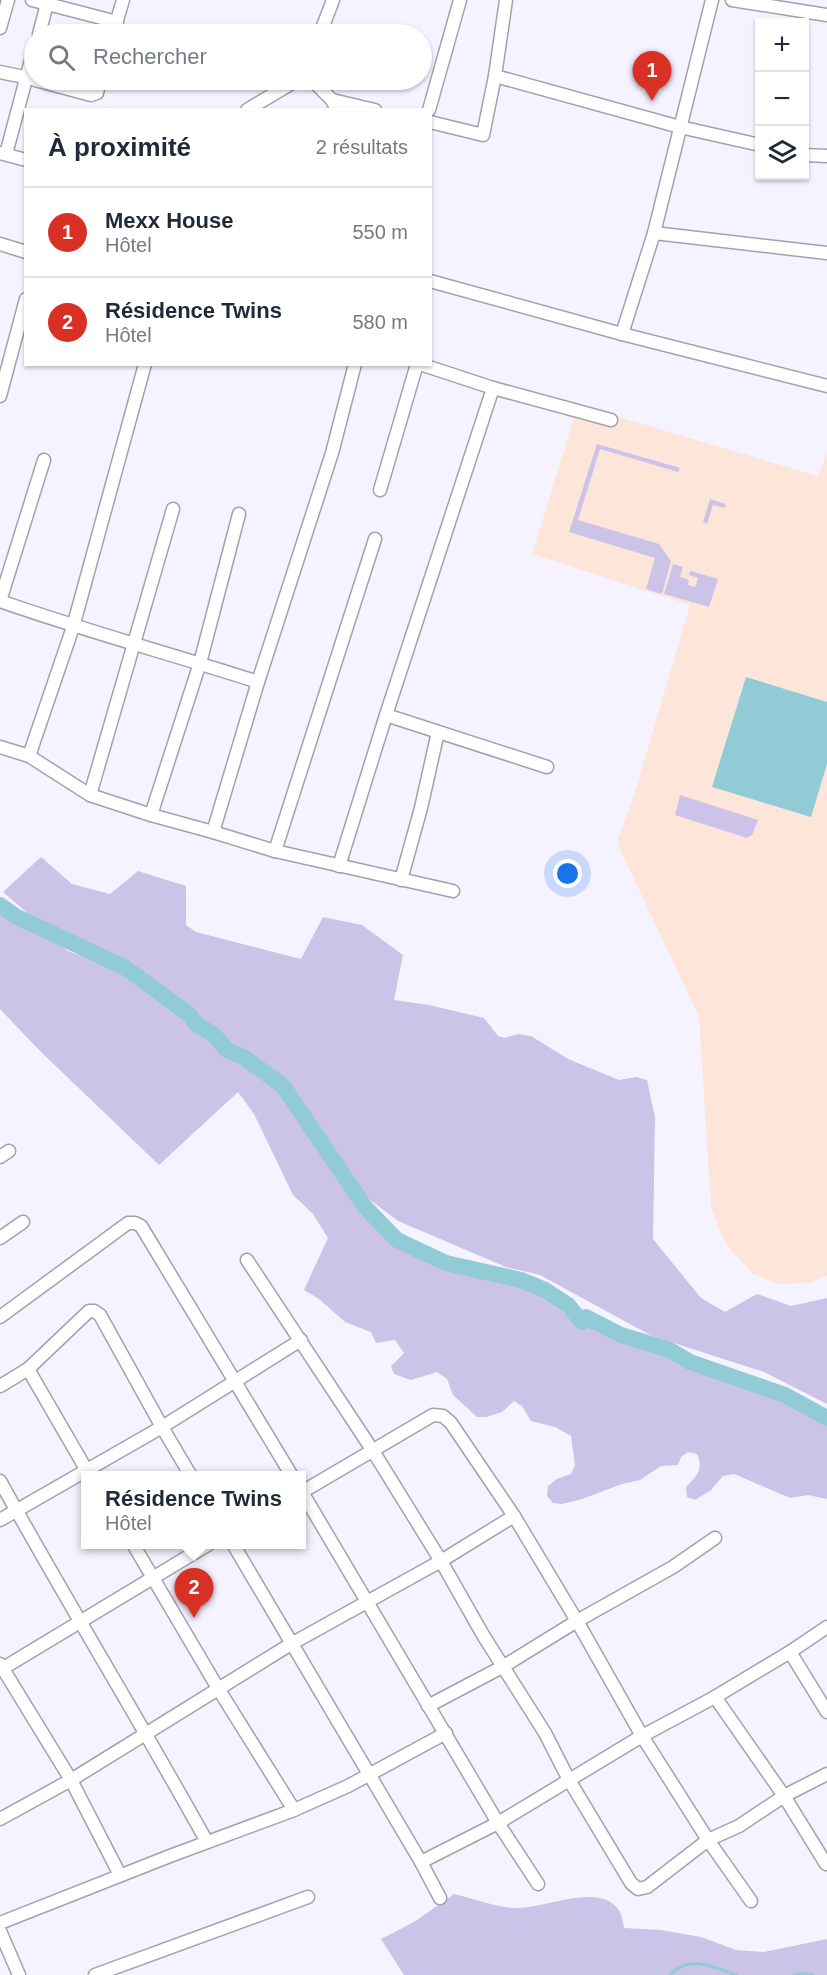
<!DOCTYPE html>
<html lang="fr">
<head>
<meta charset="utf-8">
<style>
  body { margin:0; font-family:Arial,sans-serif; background:#f2f2f3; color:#1f2937 }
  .controls { position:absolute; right:18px; top:18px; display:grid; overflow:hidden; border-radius:0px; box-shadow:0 2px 4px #0004 }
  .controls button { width:54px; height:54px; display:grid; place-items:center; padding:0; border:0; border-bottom:2px solid #e0e1e3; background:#fff; color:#1f2937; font:30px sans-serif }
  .you { position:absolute; left:568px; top:874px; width:21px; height:21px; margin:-15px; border:4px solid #fff; border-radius:50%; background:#1a73e8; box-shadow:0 0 0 9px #1a73e833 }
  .badge { display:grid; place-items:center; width:39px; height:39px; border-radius:50%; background:#d93025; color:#fff; font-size:20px; font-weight:700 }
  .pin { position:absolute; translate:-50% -50px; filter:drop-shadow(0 2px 3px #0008) }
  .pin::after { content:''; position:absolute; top:32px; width:21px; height:18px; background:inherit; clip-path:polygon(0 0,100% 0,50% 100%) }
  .popup { position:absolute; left:81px; top:1471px; width:225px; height:78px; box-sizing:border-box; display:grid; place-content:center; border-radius:0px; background:#fff; filter:drop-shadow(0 2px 4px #0005); font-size:20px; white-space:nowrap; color:#747a83 }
  .popup b { font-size:22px; color:#1f2937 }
  .popup::after { content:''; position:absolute; left:50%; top:100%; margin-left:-12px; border:12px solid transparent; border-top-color:#fff }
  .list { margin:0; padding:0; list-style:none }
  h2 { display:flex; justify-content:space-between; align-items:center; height:78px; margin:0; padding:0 24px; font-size:26px }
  h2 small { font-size:20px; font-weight:400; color:#747a83 }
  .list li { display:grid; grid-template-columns:39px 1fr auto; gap:18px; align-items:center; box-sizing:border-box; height:90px; padding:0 24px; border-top:2px solid #e0e1e3 }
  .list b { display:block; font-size:22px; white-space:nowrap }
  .list p { margin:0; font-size:20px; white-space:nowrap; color:#747a83 }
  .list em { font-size:20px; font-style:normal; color:#747a83 }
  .icon { flex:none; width:33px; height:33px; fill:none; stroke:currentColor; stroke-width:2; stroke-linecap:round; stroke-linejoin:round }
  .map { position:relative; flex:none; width:827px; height:1975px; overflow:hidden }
  .search { position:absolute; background:#fff; box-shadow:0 2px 4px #0004; left:24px; top:24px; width:408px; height:66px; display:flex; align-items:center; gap:15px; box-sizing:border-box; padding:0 21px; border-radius:33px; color:#747a83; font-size:22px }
  .panel { position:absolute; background:#fff; box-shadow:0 2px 4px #0004; left:24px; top:108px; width:408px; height:258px; border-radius:0px }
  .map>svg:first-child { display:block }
  .industrial { fill:#fde6d9 }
  .green { fill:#cbc3e8 }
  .water { fill:#91cbd5 }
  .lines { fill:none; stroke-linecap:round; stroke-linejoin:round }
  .stream { stroke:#91cbd5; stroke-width:3 }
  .river { stroke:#91cbd5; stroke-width:16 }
  .minor-casing { stroke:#a3a1ae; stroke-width:15 }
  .minor { stroke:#fff; stroke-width:12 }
</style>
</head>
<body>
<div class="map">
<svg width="827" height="1975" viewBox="0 0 827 1975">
  <rect width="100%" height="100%" fill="#f5f3ff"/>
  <polygon class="industrial" points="578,405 818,476 827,452 827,1276 810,1283 778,1284 753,1274 725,1243 711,1207 699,1017 617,843 636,788 690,605 532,554"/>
  <g class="green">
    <polygon points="597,444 680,468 678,472 600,449 578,520 659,544 671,561 662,594 646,589 655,558 569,532"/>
    <polygon points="710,499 726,504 725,508 713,505 707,524 703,522"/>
    <polygon points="673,564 683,567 680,577 689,580 688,585 695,587 698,578 689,575 691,571 718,579 709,607 664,594"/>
    <polygon points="680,795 758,820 752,835 747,838 675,815"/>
    <polygon points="41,857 72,884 110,894 138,871 186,886 186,925 196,932 301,959 323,917 362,925 403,955 394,1000 429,1005 484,1018 498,1036 505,1038 518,1034 531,1036 568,1059 619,1080 636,1077 647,1080 655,1117 653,1239 701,1298 725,1312 757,1294 791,1306 827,1298 827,1404 764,1372 652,1336 540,1275 506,1267 398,1221 369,1199 291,1090 142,975 33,918 3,892"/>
    <path d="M 0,911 L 12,921 L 43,933 L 68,951 L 117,969 L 143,985 L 176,1009 L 225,1053 L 254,1069 L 286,1097 L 317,1143 L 343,1189 L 376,1229 L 406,1250 L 450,1270 L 518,1284 L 558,1307 L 578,1326 L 594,1325 L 618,1339 L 671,1356 L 689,1367 L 726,1379 L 733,1385 L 767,1393 L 827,1424 L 827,1499 L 808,1495 L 790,1498 L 734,1474 L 723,1476 L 711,1490 L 695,1500 L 687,1497 L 686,1487 C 697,1475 704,1470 697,1454 L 688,1452 L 681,1457 L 678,1465 L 661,1466 L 640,1480 L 622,1484 L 582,1499 L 562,1504 L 553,1503 L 547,1496 L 548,1486 L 557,1479 L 571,1474 L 575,1465 L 571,1436 L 555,1427 L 531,1421 L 522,1406 L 514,1401 L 502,1412 L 486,1417 L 477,1417 L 453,1395 L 447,1379 L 437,1372 L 411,1380 L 394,1374 L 391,1366 L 404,1353 L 395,1340 L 376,1343 L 371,1332 L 345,1322 L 319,1299 L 304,1290 L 328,1238 L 313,1214 L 293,1195 L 254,1114 L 238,1092 L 159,1165 L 39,1050 L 0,1009 Z"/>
    <path d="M 454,1894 C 471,1898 502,1909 518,1908 C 550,1908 619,1873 624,1928 L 661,1930 L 701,1937 L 736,1950 L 764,1952 L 827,1939 L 827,1975 L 404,1975 L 381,1939 L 414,1922 Z"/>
  </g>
  <polygon class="water" points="746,677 827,702 827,764 811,817 712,787"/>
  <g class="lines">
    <g class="stream">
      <path d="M 670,1975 C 689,1954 714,1967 736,1975"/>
      <polyline points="794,1975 802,1973 813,1975"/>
    </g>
    <polyline class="river" points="0,905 17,917 124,967 190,1015 196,1024 214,1035 227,1050 245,1058 283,1086 365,1207 397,1240 446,1263 521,1280 545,1290 568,1305 582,1322 586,1317 621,1335 670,1350 690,1362 785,1395 827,1418"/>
    <g class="minor-casing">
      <g id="minor">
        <polyline points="32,0 117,22"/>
        <polyline points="732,0 827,15"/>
        <polyline points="0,28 8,0"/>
        <polyline points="39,34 48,0"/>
        <polyline points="113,34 123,0"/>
        <polyline points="320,34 333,0"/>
        <polyline points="0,72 34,79"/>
        <polyline points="495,76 680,127 760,145"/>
        <polyline points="35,80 91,95 97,93 100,80"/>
        <polyline points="312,80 332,100 335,106"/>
        <polyline points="332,100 375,110"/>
        <polyline points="247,110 297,80"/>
        <polyline points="429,110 460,0"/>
        <polyline points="430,122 483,135 495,76 506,0"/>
        <polyline points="0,153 26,160"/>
        <polyline points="6,154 34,49"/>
        <polyline points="804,155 827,156"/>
        <polyline points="654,233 827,253"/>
        <polyline points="0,244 26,252"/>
        <polyline points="430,281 622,334 827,386"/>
        <polyline points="622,334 654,233 712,0"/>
        <polyline points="420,364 493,388 611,420"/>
        <polyline points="0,396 26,299"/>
        <polyline points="380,490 417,364"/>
        <path d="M 0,601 C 85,631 172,654 258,682"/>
        <polyline points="0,601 44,460"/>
        <polyline points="386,715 547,767"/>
        <polyline points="0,747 29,756 73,627 145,364"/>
        <polyline points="29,756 90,795 151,815 213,832 275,851 453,891"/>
        <polyline points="90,795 173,509"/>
        <polyline points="151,815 200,663 239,514"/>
        <polyline points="213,832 258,682 332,453 355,364"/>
        <polyline points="275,851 375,539"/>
        <polyline points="339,866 386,715 493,388"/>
        <polyline points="401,880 421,808 438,732"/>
        <polyline points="0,1157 9,1151"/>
        <polyline points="0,1238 23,1222"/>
        <polyline points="247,1260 373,1451 441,1561 483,1635 545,1733 569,1780 631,1883 638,1889 647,1887 708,1840 739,1826 784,1796 827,1774"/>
        <polyline points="0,1317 128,1223 135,1223 141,1226 292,1476"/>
        <polyline points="28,1369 90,1476"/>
        <polyline points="0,1386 28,1369 89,1311 94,1311 100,1315 162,1427 191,1476"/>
        <path d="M 0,1481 C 67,1602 140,1721 207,1842"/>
        <polyline points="0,1520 162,1427 301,1340"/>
        <polyline points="133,1544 219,1690 294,1810"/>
        <polyline points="233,1544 421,1862 440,1898"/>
        <polyline points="790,1652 827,1712"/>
        <polyline points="0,1664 71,1780 120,1875"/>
        <polyline points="0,1670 209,1544"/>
        <polyline points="715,1697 784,1796 826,1864"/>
        <polyline points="428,1706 504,1666 577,1621 673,1567 715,1538"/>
        <polyline points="0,1819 71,1780 291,1644 441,1561 514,1516"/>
        <polyline points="421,1862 498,1823 642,1736 715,1697 790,1652 827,1627"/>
        <polyline points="538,1884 498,1823 302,1492 433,1415 443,1416 451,1423 514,1516 577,1621 642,1736 708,1840 751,1901"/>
        <polyline points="0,1923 170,1856 294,1810 348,1786 446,1733"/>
        <polyline points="0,1931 19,1975"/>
        <polyline points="95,1975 308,1897"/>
      </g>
    </g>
    <use href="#minor" class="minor"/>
  </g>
</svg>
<div class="controls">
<button>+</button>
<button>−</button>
<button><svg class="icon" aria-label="layers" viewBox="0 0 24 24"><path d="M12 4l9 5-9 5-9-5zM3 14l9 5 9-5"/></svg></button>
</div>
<div class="you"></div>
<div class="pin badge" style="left:652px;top:101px">1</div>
<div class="pin badge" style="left:194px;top:1618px">2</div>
<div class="popup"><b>Résidence Twins</b>Hôtel</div>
<div class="search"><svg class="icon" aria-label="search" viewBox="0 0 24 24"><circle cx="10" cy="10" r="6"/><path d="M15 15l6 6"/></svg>Rechercher</div>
<section class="panel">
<h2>À proximité<small>2 résultats</small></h2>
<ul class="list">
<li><span class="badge">1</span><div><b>Mexx House</b><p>Hôtel</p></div><em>550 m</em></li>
<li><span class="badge">2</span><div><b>Résidence Twins</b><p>Hôtel</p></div><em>580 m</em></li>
</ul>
</section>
</div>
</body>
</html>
